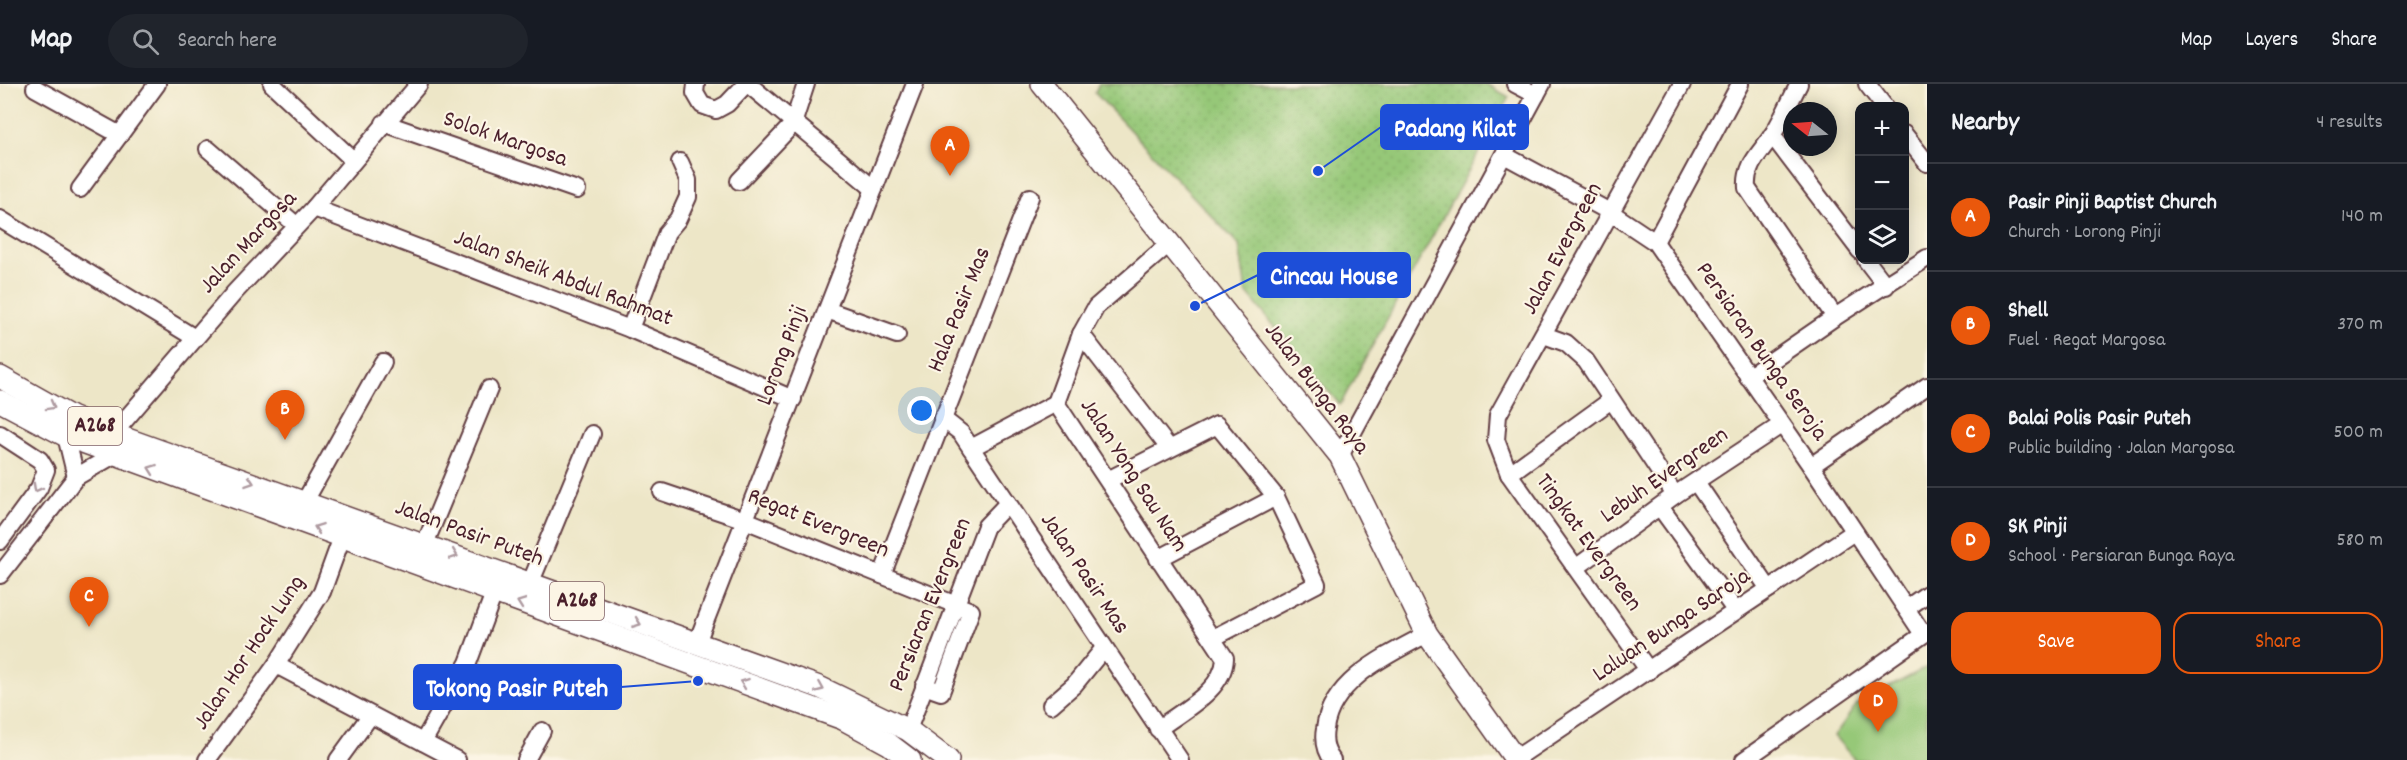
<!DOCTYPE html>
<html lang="en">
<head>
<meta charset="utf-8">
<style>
  body { margin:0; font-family:Dekko,sans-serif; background:#20242c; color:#f1f3f6 }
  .controls { position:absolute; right:18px; top:18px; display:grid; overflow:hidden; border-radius:12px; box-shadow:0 3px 15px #0003 }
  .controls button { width:54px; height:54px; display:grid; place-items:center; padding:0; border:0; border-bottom:2px solid #363941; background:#171b24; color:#f1f3f6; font:30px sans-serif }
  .compass { position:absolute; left:1783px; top:18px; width:54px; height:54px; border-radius:50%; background:#171b24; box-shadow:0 3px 15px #0003; rotate:287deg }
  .you { position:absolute; left:922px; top:327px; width:21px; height:21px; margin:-15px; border:4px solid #fff; border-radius:50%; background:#1a73e8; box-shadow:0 0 0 9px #1a73e833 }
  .badge { display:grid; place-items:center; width:39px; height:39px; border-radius:50%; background:#ea580c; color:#fff; font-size:20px; font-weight:700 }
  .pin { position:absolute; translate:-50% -50px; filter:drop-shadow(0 2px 3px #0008) }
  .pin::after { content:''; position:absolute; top:32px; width:21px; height:18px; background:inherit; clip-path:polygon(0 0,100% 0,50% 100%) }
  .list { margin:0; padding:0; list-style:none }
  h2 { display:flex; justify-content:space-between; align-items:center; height:78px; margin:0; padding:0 24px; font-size:26px }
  h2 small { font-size:20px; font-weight:400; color:#9ea1a6 }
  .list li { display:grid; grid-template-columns:39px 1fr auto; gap:18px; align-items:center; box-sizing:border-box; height:108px; padding:0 24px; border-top:2px solid #363941 }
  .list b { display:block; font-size:22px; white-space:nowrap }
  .list p { margin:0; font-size:20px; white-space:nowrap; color:#9ea1a6 }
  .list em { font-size:20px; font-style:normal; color:#9ea1a6 }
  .actions { display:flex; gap:12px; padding:18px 24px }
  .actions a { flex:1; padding:14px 0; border:2px solid #ea580c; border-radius:18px; text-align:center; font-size:21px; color:#ea580c }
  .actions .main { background:#ea580c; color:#fff }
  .icon { flex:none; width:33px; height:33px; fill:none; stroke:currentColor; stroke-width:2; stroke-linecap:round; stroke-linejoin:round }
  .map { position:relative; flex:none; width:1927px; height:676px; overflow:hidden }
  header { display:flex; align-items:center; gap:36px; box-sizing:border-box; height:84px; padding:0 30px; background:#171b24; border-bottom:2px solid #363941 }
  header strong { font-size:28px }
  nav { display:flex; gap:33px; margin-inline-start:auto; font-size:21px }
  .search { width:420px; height:54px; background:#20242c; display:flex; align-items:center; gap:15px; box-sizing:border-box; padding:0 21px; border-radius:33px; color:#9ea1a6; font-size:22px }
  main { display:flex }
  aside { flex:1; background:#171b24 }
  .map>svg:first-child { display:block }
  .park { fill:url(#park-dots); stroke:#707452; stroke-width:1.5 }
  .pitch { fill:#96c878; stroke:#707452; stroke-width:1.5 }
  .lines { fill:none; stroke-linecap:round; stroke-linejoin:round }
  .minor-casing { stroke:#623d42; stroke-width:20 }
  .major-casing { stroke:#623d42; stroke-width:24 }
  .minor { stroke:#fff; stroke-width:16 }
  .major { stroke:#fff; stroke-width:21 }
  .oneway { stroke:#ae9aa0 }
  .labels { text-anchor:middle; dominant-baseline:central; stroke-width:4.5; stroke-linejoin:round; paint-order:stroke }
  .shield { fill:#fcf5e5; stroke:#7f5f63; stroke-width:1.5 }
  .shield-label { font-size:22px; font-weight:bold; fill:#4a1f2b }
  .street-label { font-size:24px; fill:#4a1f2b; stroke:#fcf5e5 }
  .leader { fill:none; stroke:#1d4ed8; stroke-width:2 }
  .callout-dot { fill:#1d4ed8; stroke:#fcf5e5; stroke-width:2 }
  .callout { fill:#1d4ed8; stroke:#1d4ed8; stroke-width:2 }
  .callout-label { font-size:26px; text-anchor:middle; font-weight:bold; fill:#fff }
</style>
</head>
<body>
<header>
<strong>Map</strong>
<div class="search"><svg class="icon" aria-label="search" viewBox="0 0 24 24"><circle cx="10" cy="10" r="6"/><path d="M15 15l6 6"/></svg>Search here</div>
<nav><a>Map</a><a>Layers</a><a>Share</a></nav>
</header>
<main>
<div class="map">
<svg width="1927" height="676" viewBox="0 0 1927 676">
  <defs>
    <pattern id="park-dots" width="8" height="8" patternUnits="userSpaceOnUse" patternTransform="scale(1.5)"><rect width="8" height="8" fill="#96c878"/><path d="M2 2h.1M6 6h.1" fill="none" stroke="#83ab68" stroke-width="1.8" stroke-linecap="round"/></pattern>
  </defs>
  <rect width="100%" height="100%" fill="#fcf5e5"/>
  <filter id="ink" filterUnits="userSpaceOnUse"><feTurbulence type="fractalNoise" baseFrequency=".0167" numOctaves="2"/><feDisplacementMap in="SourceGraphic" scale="12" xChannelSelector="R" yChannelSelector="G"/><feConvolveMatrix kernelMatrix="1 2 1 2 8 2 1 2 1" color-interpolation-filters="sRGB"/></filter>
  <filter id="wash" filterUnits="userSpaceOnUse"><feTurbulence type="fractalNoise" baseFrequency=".008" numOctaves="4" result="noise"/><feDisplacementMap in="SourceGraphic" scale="24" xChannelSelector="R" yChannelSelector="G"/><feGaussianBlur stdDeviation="1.35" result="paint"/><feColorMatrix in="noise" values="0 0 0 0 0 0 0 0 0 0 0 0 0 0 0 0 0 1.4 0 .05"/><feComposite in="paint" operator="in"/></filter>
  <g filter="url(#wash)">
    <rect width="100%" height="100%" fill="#ede6c7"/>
    <polygon class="park" points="1099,0 1486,0 1509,13 1340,321 1246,208 1239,161 1095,9"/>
    <polygon class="pitch" points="1927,583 1927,676 1855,676 1834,652 1857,620"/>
  </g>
  <g filter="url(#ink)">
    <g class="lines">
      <g class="minor-casing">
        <g id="minor">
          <polyline points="272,0 353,76"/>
          <polyline points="696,0 695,9 702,21 716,26 727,20 746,0"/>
          <polyline points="748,0 874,105"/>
          <polyline points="1515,0 1536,11"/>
          <path d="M 1799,0 C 1790,17 1783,34 1773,50 C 1761,69 1745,80 1747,104 L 1835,233"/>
          <polyline points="1867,0 1884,22"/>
          <polyline points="35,4 120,51"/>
          <polyline points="384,39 577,106"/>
          <polyline points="1904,50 1927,79"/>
          <polyline points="1772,51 1860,167"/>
          <polyline points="208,65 296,141"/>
          <polyline points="1504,71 1610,128 1655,158 1811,382 1923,550"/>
          <polyline points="739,97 793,40 806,0"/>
          <polyline points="80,105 157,0"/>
          <polyline points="314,124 630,245 793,315"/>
          <polyline points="0,135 195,254"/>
          <polyline points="1655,158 1740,0"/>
          <polyline points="1866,176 1886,202"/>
          <polyline points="827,226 897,251"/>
          <polyline points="630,245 667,148 678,135 688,113 688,96 680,78"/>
          <polyline points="1081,250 1169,364"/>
          <polyline points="1544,251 1566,259 1586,277 1675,411"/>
          <polyline points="1748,293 1835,233 1927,174"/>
          <polyline points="942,334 961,349 971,364 1180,676"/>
          <polyline points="0,350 40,376 46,386 39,404 0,457"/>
          <polyline points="113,350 235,208 314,124 419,0"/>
          <polyline points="66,352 76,393"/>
          <polyline points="971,364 1056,319"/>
          <polyline points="1340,372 1542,0"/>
          <polyline points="1811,382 1927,302"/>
          <polyline points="1509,390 1610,317"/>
          <polyline points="1108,396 1217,341 1276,413"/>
          <polyline points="1696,398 1769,505"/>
          <polyline points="662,408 745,436 971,527 941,608 924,602"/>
          <polyline points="305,417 383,278"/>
          <polyline points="1660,423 1735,526"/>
          <polyline points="425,460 489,305"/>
          <polyline points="1158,475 1276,413 1317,500 1213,554"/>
          <polyline points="1577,483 1675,411 1781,341"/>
          <polyline points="0,491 76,393 114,371"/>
          <polyline points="882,491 1030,113"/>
          <polyline points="530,500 592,350"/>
          <polyline points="1907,524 1927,510"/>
          <polyline points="696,561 915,0"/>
          <polyline points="276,581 457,676"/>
          <polyline points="1649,587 1509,390 1496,356 1498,331 1682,0"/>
          <polyline points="1051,621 1074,601 1104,564"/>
          <path d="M 1158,645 C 1181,627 1224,607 1225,574 L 1056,319 L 1081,250 L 1096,223 L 1170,159"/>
          <polyline points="908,646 986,442 1008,419"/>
          <polyline points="423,658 468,579 494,509"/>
          <polyline points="1515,675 1854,448"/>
          <polyline points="207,676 276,581 322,508 342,453"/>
          <polyline points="338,676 370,632"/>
          <polyline points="526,676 542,647"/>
          <path d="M 1332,676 C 1325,667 1323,656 1325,645 C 1331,596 1388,571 1427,550"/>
          <polyline points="1744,676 1927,548"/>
        </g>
      </g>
      <g class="major-casing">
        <g id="major">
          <polyline points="1042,0 1340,372 1427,550 1516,676"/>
          <polyline points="0,293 71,333 113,350 819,603 908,646 948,676"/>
          <polyline points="0,317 66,352 843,635 889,660 910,676"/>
        </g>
      </g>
      <use href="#minor" class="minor"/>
      <use href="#major" class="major"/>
    </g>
    <defs><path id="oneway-chevron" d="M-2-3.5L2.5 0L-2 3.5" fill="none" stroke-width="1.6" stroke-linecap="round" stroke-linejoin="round" transform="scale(1.5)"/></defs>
    <g class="oneway">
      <use href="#oneway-chevron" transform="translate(51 322) rotate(29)"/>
      <use href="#oneway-chevron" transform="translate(152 385) rotate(-160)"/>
      <use href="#oneway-chevron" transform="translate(250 398) rotate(19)"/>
      <use href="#oneway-chevron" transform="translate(37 404) rotate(119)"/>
      <use href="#oneway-chevron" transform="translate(318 444) rotate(-160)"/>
      <use href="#oneway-chevron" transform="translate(454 471) rotate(21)"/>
      <use href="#oneway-chevron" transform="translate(521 519) rotate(-160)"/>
      <use href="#oneway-chevron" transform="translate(637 539) rotate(20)"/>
      <use href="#oneway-chevron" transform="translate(744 599) rotate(-160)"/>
      <use href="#oneway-chevron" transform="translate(820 604) rotate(23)"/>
    </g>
  </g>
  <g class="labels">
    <g class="shield">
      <rect x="68" y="323" width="54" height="38" rx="4.5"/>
      <rect x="550" y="498" width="54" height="38" rx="4.5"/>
    </g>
    <g class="shield-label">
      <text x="95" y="342">A268</text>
      <text x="577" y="517">A268</text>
    </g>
    <g class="street-label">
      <text transform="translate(505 56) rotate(19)">Solok Margosa</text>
      <text transform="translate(249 159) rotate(-47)">Jalan Margosa</text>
      <text transform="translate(1563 165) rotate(-62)">Jalan Evergreen</text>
      <text transform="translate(563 195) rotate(21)">Jalan Sheik Abdul Rahmat</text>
      <text transform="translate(960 226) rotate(-68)">Hala Pasir Mas</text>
      <text transform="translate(1761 268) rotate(55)">Persiaran Bunga Seroja</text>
      <text transform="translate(783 272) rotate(-69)">Lorong Pinji</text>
      <text transform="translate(1316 305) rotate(53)">Jalan Bunga Raya</text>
      <text transform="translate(1133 392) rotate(57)">Jalan Yong Sau Nam</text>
      <text transform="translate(1665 392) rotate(-35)">Lebuh Evergreen</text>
      <text transform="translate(818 440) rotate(22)">Regat Evergreen</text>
      <text transform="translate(469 450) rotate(20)">Jalan Pasir Puteh</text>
      <text transform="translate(1588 459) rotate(54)">Tingkat Evergreen</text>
      <text transform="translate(1084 490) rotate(56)">Jalan Pasir Mas</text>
      <text transform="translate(931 521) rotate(-68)">Persiaran Evergreen</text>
      <text transform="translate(1672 542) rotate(-34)">Laluan Bunga Saroja</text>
      <text transform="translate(250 569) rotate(-56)">Jalan Hor Hock Lung</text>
    </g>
  </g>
  <path class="leader" d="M1318 87L1381 43M1195 222L1258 191M698 597L621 603"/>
  <g class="callout-dot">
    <circle cx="1318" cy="87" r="6"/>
    <circle cx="1195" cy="222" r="6"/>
    <circle cx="698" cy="597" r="6"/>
  </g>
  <g class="callout">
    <rect x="1381" y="21" width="147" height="44" rx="6"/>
    <rect x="1258" y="169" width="152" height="44" rx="6"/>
    <rect x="414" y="581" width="207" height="44" rx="6"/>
  </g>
  <g class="callout-label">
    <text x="1455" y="52">Padang Kilat</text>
    <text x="1334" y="200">Cincau House</text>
    <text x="517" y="612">Tokong Pasir Puteh</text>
  </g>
</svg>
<div class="controls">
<button>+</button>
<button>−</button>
<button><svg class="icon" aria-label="layers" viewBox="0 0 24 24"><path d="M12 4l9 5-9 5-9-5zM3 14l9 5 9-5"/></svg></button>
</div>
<svg class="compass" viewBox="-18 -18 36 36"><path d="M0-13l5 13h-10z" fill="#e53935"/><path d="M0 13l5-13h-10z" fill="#9ea1a6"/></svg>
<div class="you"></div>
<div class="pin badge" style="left:950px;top:92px">A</div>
<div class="pin badge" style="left:285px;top:356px">B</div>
<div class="pin badge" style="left:89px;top:543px">C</div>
<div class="pin badge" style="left:1878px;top:648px">D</div>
</div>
<aside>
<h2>Nearby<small>4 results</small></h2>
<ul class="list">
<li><span class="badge">A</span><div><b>Pasir Pinji Baptist Church</b><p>Church · Lorong Pinji</p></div><em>140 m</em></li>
<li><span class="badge">B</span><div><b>Shell</b><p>Fuel · Regat Margosa</p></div><em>370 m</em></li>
<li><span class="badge">C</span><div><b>Balai Polis Pasir Puteh</b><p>Public building · Jalan Margosa</p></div><em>500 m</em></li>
<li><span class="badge">D</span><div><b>SK Pinji</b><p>School · Persiaran Bunga Raya</p></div><em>580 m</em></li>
</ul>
<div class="actions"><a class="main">Save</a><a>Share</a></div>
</aside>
</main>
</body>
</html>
